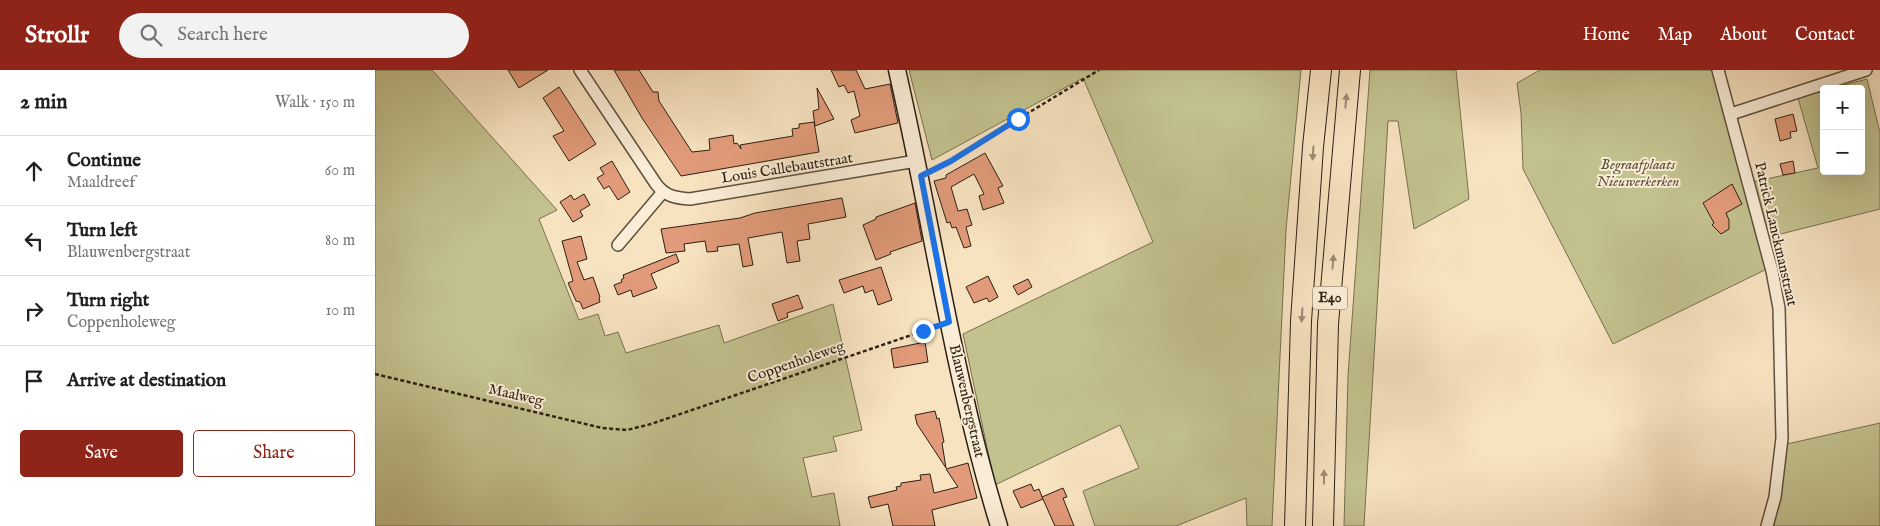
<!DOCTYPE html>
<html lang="en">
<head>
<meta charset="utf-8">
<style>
  body { margin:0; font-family:"IM FELL English",serif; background:#f2f2f2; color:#202124 }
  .controls { position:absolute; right:15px; top:15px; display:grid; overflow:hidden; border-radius:5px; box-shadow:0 5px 20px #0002 }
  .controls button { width:45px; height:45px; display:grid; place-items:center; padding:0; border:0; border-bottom:1px solid #e0e0e0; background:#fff; color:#202124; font:25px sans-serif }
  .stop { position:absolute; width:15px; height:15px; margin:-11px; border:4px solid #1a73e8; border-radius:50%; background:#fff }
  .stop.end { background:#1a73e8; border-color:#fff; box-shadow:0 1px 5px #0008 }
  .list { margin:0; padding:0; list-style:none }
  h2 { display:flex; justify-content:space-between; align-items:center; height:65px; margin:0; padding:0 20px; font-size:21px }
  h2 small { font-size:16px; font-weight:400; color:#757577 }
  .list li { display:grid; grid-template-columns:32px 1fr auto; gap:15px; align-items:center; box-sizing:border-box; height:70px; padding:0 20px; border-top:1px solid #e0e0e0 }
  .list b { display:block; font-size:19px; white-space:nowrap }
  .list p { margin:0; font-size:16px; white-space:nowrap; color:#757577 }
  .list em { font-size:16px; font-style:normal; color:#757577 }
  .actions { display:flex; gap:10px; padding:15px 20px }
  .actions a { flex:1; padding:11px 0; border:1px solid #8f2418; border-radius:5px; text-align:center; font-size:18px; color:#8f2418 }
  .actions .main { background:#8f2418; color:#fff }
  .icon { flex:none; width:28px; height:28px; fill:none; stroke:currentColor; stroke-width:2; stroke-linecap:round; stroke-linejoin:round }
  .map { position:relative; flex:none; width:1505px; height:456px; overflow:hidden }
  header { display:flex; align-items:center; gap:30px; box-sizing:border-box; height:70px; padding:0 25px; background:#8f2418; color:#fff }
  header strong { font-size:24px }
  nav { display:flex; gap:28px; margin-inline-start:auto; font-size:18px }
  .search { width:350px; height:45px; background:#f2f2f2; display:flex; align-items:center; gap:12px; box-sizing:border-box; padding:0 18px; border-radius:28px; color:#757577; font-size:19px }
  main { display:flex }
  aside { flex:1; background:#fff }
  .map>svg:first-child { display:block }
  .green { fill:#c3c28f; stroke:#787051 }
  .building { fill:#e29b7a; stroke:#2c1f13 }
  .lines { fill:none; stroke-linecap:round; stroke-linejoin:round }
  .street-casing { stroke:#5f503e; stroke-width:14 }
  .secondary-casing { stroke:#2c1f13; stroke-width:19 }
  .highway-casing { stroke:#2c1f13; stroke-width:22 }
  .path { stroke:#2c1f13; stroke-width:2.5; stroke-dasharray:4 2.5; stroke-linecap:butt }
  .street { stroke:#faedd7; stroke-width:11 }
  .secondary { stroke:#faedd7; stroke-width:16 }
  .highway { stroke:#f8e3c1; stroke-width:20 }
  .oneway { fill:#9c8b73 }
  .route { stroke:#1a73e8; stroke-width:6 }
  .labels { text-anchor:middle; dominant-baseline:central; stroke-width:4; stroke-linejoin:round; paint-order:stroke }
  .shield { fill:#faedd7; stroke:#6a5d4e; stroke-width:1 }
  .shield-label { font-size:14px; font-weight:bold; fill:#2c1f13 }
  .park-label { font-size:15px; font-style:italic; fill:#595038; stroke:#faedd7 }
  .street-label { font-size:15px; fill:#2c1f13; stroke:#faedd7 }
</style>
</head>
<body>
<header>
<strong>Strollr</strong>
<div class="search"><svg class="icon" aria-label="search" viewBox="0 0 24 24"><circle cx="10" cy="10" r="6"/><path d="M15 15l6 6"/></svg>Search here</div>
<nav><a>Home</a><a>Map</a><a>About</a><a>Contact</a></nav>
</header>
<main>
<aside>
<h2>2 min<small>Walk · 150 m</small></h2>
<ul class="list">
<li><svg class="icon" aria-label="ahead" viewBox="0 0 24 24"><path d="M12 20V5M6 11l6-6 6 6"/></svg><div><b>Continue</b><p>Maaldreef</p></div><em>60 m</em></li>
<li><svg class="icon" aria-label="left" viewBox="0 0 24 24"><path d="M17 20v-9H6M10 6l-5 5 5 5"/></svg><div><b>Turn left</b><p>Blauwenbergstraat</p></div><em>80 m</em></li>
<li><svg class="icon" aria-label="right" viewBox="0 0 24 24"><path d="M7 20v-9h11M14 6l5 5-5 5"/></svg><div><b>Turn right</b><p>Coppenholeweg</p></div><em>10 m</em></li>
<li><svg class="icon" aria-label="arrive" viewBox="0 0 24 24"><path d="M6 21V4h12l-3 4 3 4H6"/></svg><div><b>Arrive at destination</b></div></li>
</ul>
<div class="actions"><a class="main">Save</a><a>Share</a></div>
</aside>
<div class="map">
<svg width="1505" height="456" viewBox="0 0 1505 456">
  <rect width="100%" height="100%" fill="#f8e3c1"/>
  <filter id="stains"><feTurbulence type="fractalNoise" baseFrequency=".004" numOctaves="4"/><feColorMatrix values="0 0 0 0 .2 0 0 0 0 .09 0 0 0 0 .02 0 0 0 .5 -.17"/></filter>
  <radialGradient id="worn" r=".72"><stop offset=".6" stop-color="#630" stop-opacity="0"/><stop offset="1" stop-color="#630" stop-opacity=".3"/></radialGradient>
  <g class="green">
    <polygon points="0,0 57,0 182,140 164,149 204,250 223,244 230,266 243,262 251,283 344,255 349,273 458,234 487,360 458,367 462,381 428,388 437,427 459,423 465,456 0,456"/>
    <polygon points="534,0 926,0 911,160 897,456 872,456 871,428 801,456 720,456 708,421 764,398 745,355 620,415 588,264 778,172 708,8 557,90"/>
    <polygon points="995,0 1081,0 1094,129 1039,159 1023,51 1013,51 989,456 969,456 973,306"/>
    <polygon points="1165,0 1339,0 1394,198 1238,274 1148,99 1146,43 1142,13"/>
    <polygon points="1492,9 1505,63 1505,139 1394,167 1377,112 1443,98 1423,28 1449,21 1449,101 1486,101 1486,19 1455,19"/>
    <polygon points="1505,353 1505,456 1399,456 1412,374"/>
  </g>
  <g class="building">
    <polygon points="133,0 173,0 144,18"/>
    <polygon points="239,0 264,0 278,22 283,22 284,31 317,82 335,80 334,69 358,65 359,74 362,73 366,79 365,75 418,66 417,59 424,58 424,54 439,52 444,82 306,106 267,48"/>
    <polygon points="456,0 481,0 490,19 515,14 523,53 480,63 476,50 485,46 479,21 473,23 469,15 464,17"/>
    <polygon points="184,17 221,74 194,91 178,66 189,61 168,28"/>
    <polygon points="442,18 459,49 440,56 438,41 444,39"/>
    <polygon points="1418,44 1422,61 1415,62 1416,68 1405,71 1400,49"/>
    <polygon points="610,83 628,116 623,118 629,133 608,140 604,126 609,124 599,104 576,117 583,141 592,139 597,155 591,157 596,176 589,178 581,157 577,158 575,152 572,153 559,111 571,108 571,105"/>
    <polygon points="237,91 255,122 243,130 234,116 229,119 222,108 229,104 225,98"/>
    <polygon points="1418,91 1420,103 1408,105 1405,94"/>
    <polygon points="1357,114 1367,134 1351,143 1354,150 1354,159 1346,164 1337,155 1339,153 1328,133"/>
    <polygon points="209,124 215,135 205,141 208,146 198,152 185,132 196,125 199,130"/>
    <polygon points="467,128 471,147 433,154 435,169 422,171 425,191 412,193 407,162 373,168 378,195 368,197 364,174 342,177 343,181 332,182 330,171 309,174 310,181 291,183 286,159 365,148 380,143"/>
    <polygon points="540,133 547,171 515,182 516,184 501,190 488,155 501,149 501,147"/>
    <polygon points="206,166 212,189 202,192 209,210 218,207 225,227 224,228 225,232 208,239 205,232 201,231 193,213 198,211 187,171"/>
    <polygon points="301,184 304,192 276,204 282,218 258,227 256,220 243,225 239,215 247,212 246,210 249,208 248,205"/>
    <polygon points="506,197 517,230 503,235 498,220 490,223 488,216 469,223 464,210"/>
    <polygon points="613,206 623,227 614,232 612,228 599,233 591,217"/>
    <polygon points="653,209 657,217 643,225 638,216"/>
    <polygon points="423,225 428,238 412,243 413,247 403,251 397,234"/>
    <polygon points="550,272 553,292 519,298 516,279"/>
    <polygon points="560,341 562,349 564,348 569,372 567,373 571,398 542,354 540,345"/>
    <polygon points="593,393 602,428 557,440 560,456 518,456 513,434 496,438 493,427 522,420 521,417 526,416 526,413 546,410 545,405 555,404 559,423 583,417 571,399"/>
    <polygon points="656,414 659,421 664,419 668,429 646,438 638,421"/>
    <polygon points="688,418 692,427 688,428 699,456 680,456 667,427"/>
  </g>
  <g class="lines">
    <g class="street-casing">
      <g id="street">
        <path d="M 205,0 L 281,114 C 290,126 300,128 315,129 L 541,91"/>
        <polyline points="1343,0 1397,201 1404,238 1407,368 1400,427 1392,456"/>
        <polyline points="1356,44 1491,0"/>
        <polyline points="243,175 287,123"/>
      </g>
    </g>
    <g class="secondary-casing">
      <path id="secondary" d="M 522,0 C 557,152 578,307 624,456"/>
    </g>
    <g class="highway-casing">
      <g id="highway">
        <polyline points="920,456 926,251 938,77 946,0"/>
        <polyline points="948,456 953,254 975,0"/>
      </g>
    </g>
    <g class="path">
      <polyline points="556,102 724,0"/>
      <polyline points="0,304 227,358 252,360 276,354 560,257"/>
    </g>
    <use href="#street" class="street"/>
    <use href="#secondary" class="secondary"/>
    <use href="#highway" class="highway"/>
  </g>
  <defs><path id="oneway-solid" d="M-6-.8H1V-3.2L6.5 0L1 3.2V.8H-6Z" transform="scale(1.25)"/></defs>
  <g class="oneway">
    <use href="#oneway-solid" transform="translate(971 31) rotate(-84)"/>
    <use href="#oneway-solid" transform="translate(938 83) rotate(94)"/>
    <use href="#oneway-solid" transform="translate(958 192) rotate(-86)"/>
    <use href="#oneway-solid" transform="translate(927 245) rotate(94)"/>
    <use href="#oneway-solid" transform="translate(949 407) rotate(-89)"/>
  </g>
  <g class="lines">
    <polyline class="route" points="548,261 574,252 546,106 576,91 643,49"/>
  </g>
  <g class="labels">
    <rect class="shield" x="937.5" y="216.5" width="35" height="23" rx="4"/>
    <g class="shield-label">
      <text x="955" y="228">E40</text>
    </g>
    <g class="park-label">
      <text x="1263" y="94">Begraafplaats<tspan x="1263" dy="17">Nieuwerkerken</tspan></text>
    </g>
    <g class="street-label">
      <text transform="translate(412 98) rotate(-9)">Louis Callebautstraat</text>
      <text transform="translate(1401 164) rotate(77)">Patrick Lanckmanstraat</text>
      <text transform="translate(421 292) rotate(-19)">Coppenholeweg</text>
      <text transform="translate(141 325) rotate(13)">Maalweg</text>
      <text transform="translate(592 331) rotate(77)">Blauwenbergstraat</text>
    </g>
  </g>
  <rect width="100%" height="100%" filter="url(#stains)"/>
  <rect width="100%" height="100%" fill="url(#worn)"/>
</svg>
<div class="controls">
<button>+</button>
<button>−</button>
</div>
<div class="stop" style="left:643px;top:49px"></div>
<div class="stop end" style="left:548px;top:261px"></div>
</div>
</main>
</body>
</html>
